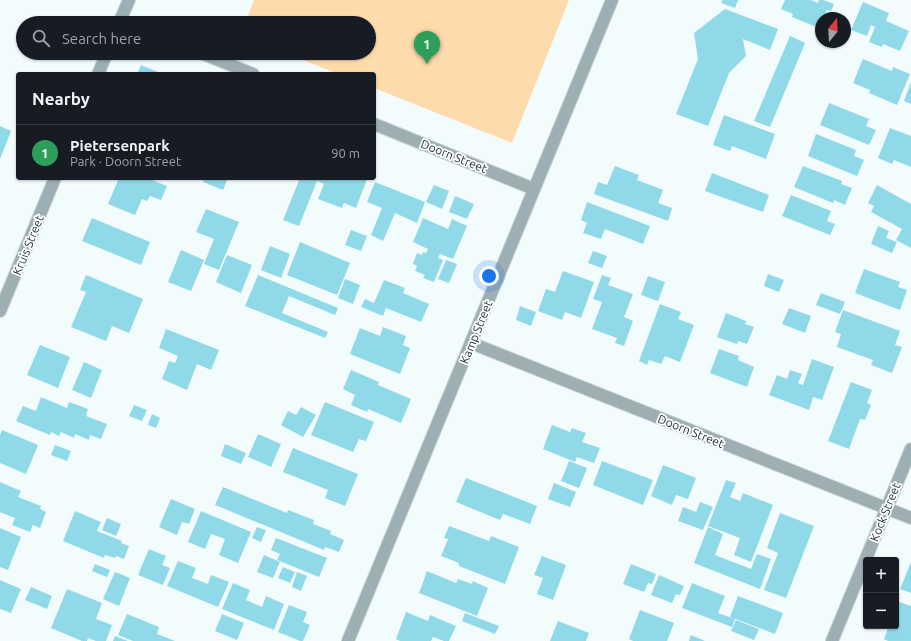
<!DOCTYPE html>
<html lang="en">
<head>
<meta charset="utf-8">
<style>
  body { margin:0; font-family:Ubuntu,sans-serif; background:#20242c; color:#f1f3f6 }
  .controls { position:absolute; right:12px; bottom:12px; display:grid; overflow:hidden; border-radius:4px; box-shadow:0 1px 3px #0004 }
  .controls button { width:36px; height:36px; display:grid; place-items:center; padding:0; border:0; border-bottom:1px solid #363941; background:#171b24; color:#f1f3f6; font:20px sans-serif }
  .compass { position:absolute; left:815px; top:12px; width:36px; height:36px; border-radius:50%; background:#171b24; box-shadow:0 1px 3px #0004; rotate:18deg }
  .you { position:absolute; left:489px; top:276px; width:14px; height:14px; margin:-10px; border:3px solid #fff; border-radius:50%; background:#1a73e8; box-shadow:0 0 0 6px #1a73e833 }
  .badge { display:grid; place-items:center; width:26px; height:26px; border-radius:50%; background:#d93025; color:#fff; font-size:13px; font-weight:700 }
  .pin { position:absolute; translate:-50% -33px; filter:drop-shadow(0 1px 2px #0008) }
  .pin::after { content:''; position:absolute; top:21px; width:14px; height:12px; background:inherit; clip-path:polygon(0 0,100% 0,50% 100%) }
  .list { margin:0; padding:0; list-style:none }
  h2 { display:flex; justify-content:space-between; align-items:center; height:52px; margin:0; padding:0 16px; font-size:17px }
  h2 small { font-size:13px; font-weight:400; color:#9ea1a6 }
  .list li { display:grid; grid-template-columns:26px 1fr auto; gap:12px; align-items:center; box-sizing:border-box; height:56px; padding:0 16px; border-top:1px solid #363941 }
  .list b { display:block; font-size:15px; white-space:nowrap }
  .list p { margin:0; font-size:13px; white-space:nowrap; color:#9ea1a6 }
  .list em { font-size:13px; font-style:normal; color:#9ea1a6 }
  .icon { flex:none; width:22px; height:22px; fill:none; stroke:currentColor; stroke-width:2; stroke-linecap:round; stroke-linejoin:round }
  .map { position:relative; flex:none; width:911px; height:641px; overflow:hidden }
  .search { position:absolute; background:#171b24; box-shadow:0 1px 3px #0004; left:16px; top:16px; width:360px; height:44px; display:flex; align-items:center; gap:10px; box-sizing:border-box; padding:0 14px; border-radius:22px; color:#9ea1a6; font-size:15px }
  .panel { position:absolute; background:#171b24; box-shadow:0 1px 3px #0004; left:16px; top:72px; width:360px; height:108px; border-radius:4px }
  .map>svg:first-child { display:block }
  .green { fill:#fedbad }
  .building { fill:#90d9e8 }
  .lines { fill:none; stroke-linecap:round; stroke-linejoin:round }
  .minor-casing { stroke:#ccd7d8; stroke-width:14 }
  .minor { stroke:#9dafb3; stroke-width:12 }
  .labels { text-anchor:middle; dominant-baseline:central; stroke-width:3.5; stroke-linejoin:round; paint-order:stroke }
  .street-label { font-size:12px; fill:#1b2c2f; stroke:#fff }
</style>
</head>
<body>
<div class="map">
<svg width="911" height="641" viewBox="0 0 911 641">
  <rect width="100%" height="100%" fill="#f3fcfd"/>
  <polygon class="green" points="254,0 569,0 512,143 374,88 374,74 338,74 285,53 369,53 369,23 245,23"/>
  <g class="building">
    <polygon points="723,0 738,0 735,8 721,3"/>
    <polygon points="785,0 811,0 818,3 819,0 823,0 834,4 831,11 827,10 823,18 821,18 819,28 792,17 793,14 781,9"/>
    <polygon points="863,2 889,13 886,21 909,31 900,51 883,44 882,47 869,42 875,27 871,25 867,36 851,30"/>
    <polygon points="725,9 778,29 770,50 743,39 746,56 729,73 708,126 676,114 698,59 694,33"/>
    <polygon points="790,36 805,43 770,127 754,121"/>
    <polygon points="863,59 892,71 893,67 910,74 897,105 869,93 870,90 853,83"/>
    <polygon points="141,65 163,74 137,74"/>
    <polygon points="911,82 911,104 904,101"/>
    <polygon points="829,103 869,119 866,126 876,130 869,145 820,125"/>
    <polygon points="724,115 775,134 766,159 732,146 730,151 713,145"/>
    <polygon points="0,126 11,131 0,159"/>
    <polygon points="890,128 911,136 911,167 894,160 892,164 878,158"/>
    <polygon points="816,134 856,150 854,156 864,160 857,176 808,156"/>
    <polygon points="615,166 639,175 637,180 663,190 658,203 672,208 668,221 594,194 598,182 607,185"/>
    <polygon points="803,166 842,181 841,184 852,188 845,205 834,200 833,203 794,187"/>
    <polygon points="712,173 769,195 763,212 705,191"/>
    <polygon points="119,178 147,178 167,186 161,200 150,196 147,201 142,199 135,215 108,204"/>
    <polygon points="204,178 228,178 223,190 203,182"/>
    <polygon points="300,178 365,178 367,179 356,208 344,203 342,208 318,199 324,184 317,181 299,226 283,220"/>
    <polygon points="375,182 425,202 417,223 395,213 383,241 371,235 382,208 367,202"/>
    <polygon points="434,185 449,191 442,209 426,202"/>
    <polygon points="877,185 911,204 911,248 896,240 902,229 871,212 874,206 868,203"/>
    <polygon points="791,195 831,211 827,221 835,224 830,235 782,216"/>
    <polygon points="455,196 474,204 467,219 449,212"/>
    <polygon points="587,202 650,226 643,244 605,229 601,239 583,233 587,223 581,220"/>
    <polygon points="206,209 239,222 219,270 204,264 214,239 196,232"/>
    <polygon points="92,218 150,242 141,265 82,241"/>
    <polygon points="423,218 448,229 452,219 467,226 453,259 440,254 438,258 443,260 434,282 423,278 425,275 415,271 417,266 413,264 417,253 422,255 423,252 426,253 428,249 413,242"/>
    <polygon points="878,226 889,231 886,238 897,242 892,253 871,244"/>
    <polygon points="351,230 367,236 361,251 345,245"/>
    <polygon points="300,242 350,263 337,295 287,275"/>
    <polygon points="270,246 290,254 281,278 261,270"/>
    <polygon points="181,250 204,260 191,291 168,282"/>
    <polygon points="593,251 607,256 602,268 588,263"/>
    <polygon points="227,255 252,265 241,293 216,282"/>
    <polygon points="446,260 457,264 449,283 438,279"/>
    <polygon points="864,269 900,282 898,287 907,290 900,310 855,293"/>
    <polygon points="563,271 594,282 581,318 565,312 562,320 538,311 546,289 555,292"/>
    <polygon points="768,274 784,280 779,292 764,286"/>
    <polygon points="86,275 143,299 129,333 112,326 106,341 71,327 86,292 80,290"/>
    <polygon points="258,275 338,308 335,315 289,296 282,313 328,332 325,338 245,306"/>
    <polygon points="602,275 611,278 608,285 633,294 624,317 633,321 624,346 615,343 617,338 592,329 602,302 593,299"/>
    <polygon points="648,276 665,282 658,301 641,295"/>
    <polygon points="345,279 360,285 353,304 338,298"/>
    <polygon points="384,280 405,288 403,293 429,304 421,322 386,308 383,316 361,307 365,299 374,303"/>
    <polygon points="821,293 845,302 840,314 816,305"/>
    <polygon points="660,304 681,312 678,319 694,325 680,362 665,356 661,364 649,360 647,365 639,361"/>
    <polygon points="520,306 536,312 531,326 516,320"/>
    <polygon points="789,308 811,316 805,333 782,324"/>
    <polygon points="843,310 900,331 895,345 902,347 892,373 871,365 873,360 837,347 841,334 835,332"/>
    <polygon points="726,313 746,321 745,324 754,327 747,344 738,341 737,344 717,337"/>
    <polygon points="383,327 406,336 403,345 410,348 400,374 350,354 360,328 380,336"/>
    <polygon points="166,329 219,350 211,370 197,364 187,390 162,379 169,361 175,363 178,356 159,348"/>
    <polygon points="40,345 70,357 58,388 27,375"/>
    <polygon points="719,349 739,356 738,360 754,367 747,387 710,373"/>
    <polygon points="812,359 834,367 822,400 813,397 809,410 769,395 777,375 787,379 790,370 802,374 798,383 803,385"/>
    <polygon points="84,362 102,370 91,398 72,390"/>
    <polygon points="351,370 379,382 378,385 411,399 401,423 368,409 367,412 351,405 355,395 343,389"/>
    <polygon points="851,382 872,390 867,403 871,405 865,420 860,419 849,449 828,441"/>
    <polygon points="41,397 67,408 69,402 88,409 86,416 107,424 101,439 90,435 89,440 75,434 74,438 61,432 59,436 51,432 50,435 16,421 23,406 36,411"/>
    <polygon points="325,402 374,422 366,441 359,439 353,452 311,435"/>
    <polygon points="134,405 147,410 142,421 129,416"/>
    <polygon points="301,407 316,415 303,437 281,425 288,411 296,415"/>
    <polygon points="152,414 160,418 156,428 148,425"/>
    <polygon points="552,425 570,432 572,428 586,433 582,442 600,448 594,463 577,457 575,462 543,449"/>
    <polygon points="2,430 38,445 26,474 0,463 0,435"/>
    <polygon points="258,434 281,444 271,467 248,457"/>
    <polygon points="225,444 246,453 241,464 221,456"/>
    <polygon points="55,445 71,451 67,461 51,455"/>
    <polygon points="293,448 358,474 345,506 325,498 328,490 283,472"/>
    <polygon points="569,461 587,468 579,488 561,481"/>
    <polygon points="602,461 653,480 643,505 593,485"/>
    <polygon points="663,465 696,478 688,499 676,495 672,505 651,496"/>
    <polygon points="466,478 537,506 530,524 503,514 500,520 456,502"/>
    <polygon points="726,480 736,483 730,497 740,501 743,493 773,505 751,562 734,555 740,538 708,526"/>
    <polygon points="0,482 21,491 18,497 41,506 40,509 46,512 40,528 33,525 30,532 12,525 15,518 0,512"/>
    <polygon points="554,483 576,492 570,507 548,499"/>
    <polygon points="223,487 287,513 288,510 314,520 313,524 331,531 330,534 344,540 339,552 325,547 324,550 215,505"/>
    <polygon points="171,499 195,509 189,524 182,522 177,535 159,527"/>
    <polygon points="700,502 713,507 703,530 678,521 683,507 696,512"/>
    <polygon points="75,511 101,522 97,531 122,541 121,543 129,546 124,559 116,556 115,558 105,555 104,558 63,541"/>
    <polygon points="201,511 251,532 238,563 219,555 225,539 211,534 205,549 188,542"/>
    <polygon points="780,513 814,526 786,598 764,590 778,553 767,548"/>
    <polygon points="107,518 121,524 116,536 102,530"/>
    <polygon points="449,526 489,541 491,536 519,547 505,584 459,566 459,563 441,556 448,539 444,538"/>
    <polygon points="257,527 266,530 261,542 252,538"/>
    <polygon points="708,527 723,534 715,555 751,569 757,554 771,559 760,589 694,563"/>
    <polygon points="0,528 21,537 8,570 0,567"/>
    <polygon points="276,538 327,558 319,577 277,560 280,554 271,550"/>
    <polygon points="149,549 166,556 162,565 170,568 163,585 138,575"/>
    <polygon points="264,555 280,562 273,578 257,572"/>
    <polygon points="542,556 566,565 553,600 537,594 543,578 534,575"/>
    <polygon points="178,561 196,568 192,578 208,584 211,575 229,582 218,607 167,586"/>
    <polygon points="911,562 911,593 900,589"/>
    <polygon points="95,564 110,570 107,577 92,571"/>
    <polygon points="631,564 656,574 652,584 648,583 644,592 623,584"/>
    <polygon points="283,567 295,572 290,583 278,578"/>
    <polygon points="427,571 456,583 458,579 472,584 473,581 488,588 477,616 419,593"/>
    <polygon points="115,572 130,578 119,606 103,599"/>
    <polygon points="297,572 307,576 301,591 292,587"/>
    <polygon points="659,575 684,586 680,595 676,594 672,603 651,595"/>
    <polygon points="0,580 21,589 11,613 0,609"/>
    <polygon points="233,583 250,590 246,600 262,607 266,596 284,604 274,630 222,609"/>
    <polygon points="692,583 725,596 718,613 735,619 732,627 682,608"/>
    <polygon points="31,587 52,596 47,609 25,600"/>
    <polygon points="67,589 102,603 96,619 112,625 106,641 96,641 88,638 87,641 82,641 51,628"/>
    <polygon points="738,596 783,613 775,634 730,617"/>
    <polygon points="899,602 911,606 911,641 888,641 884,639 889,626 896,626 896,610"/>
    <polygon points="289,605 307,612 303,622 310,625 303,641 300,641 278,632"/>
    <polygon points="640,610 674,623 667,641 633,641 629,639"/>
    <polygon points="406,612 428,621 430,615 456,626 449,641 444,641 433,637 431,641 400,641 396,639"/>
    <polygon points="465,613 499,626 495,634 462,621"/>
    <polygon points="127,614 159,627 157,634 175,641 133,641 118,635"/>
    <polygon points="222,614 244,623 237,640 215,631"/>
    <polygon points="736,620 759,629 754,640 731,631"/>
    <polygon points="558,621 589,633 586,641 550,641"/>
    <polygon points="691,635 705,641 689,641"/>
    <polygon points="115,636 128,641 113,641"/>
  </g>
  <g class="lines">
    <g class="minor-casing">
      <g id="minor">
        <polyline points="119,23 129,0"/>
        <polyline points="201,53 253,74"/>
        <polyline points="98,74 107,53"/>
        <polyline points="374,124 534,189"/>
        <polyline points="0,311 55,178"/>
        <polyline points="471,343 911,518"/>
        <polyline points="348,641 612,0"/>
        <polyline points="832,641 911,449"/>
      </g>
    </g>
    <use href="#minor" class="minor"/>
  </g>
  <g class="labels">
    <g class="street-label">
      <text transform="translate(454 156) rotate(22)">Doorn Street</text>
      <text transform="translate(28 245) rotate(-68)">Kruis Street</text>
      <text transform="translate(476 332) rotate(-68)">Kamp Street</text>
      <text transform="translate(691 431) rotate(22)">Doorn Street</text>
      <text transform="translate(885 512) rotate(-68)">Kock Street</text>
    </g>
  </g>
</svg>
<div class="controls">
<button>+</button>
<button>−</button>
</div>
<svg class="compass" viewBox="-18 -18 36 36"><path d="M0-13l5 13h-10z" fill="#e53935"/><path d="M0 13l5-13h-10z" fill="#9ea1a6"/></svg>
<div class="you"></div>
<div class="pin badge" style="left:427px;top:64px;background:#2e9e5b">1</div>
<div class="search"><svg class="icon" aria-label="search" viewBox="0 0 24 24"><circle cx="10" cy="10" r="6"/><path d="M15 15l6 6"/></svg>Search here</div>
<section class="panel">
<h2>Nearby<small></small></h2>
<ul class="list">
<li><span class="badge" style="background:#2e9e5b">1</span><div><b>Pietersenpark</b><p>Park · Doorn Street</p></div><em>90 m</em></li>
</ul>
</section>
</div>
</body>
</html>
